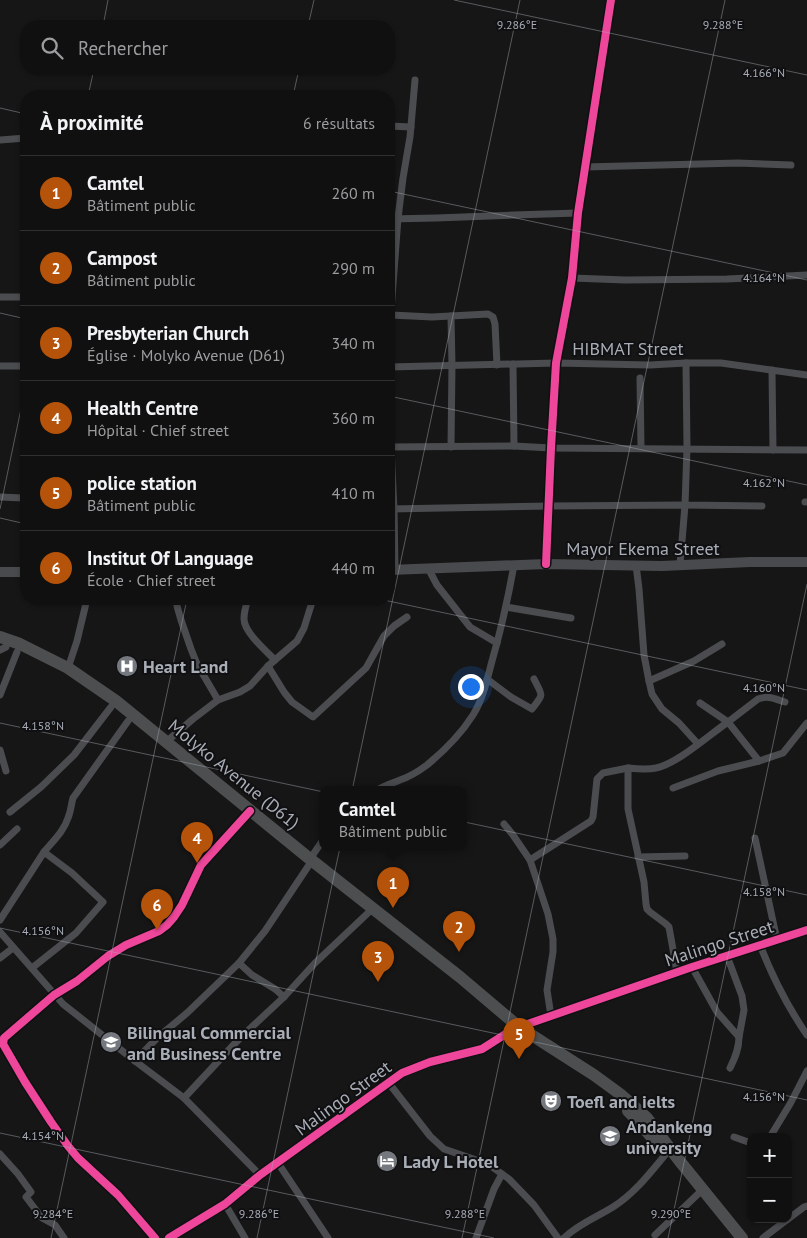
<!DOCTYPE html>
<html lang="fr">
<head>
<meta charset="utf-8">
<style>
  body { margin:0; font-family:"PT Sans",sans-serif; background:#191919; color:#f1f3f6 }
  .controls { position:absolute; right:15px; bottom:15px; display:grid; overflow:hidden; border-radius:10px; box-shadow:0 1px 4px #0004 }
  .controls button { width:45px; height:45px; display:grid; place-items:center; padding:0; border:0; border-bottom:1px solid #303030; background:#101010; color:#f1f3f6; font:25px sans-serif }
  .you { position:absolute; left:470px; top:686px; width:18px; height:18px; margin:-12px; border:4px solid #fff; border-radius:50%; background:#1a73e8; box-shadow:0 0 0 8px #1a73e833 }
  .badge { display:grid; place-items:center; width:32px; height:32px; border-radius:50%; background:#b45309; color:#fff; font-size:16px; font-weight:700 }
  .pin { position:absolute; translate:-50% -41px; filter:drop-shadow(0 1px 2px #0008) }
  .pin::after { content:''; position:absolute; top:26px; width:18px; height:15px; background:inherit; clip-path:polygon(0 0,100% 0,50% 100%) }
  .popup { position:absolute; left:319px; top:786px; width:148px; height:65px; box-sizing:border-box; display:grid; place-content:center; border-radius:10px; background:#101010; filter:drop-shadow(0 1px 4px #0005); font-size:16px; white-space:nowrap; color:#9c9d9f }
  .popup b { font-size:19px; color:#f1f3f6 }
  .popup::after { content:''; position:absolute; left:50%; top:100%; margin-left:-10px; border:10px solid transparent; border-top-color:#101010 }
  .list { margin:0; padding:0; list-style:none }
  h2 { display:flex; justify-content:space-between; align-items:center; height:65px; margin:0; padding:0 20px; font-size:21px }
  h2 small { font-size:16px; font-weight:400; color:#9c9d9f }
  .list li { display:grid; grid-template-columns:32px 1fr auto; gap:15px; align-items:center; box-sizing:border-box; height:75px; padding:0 20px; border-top:1px solid #303030 }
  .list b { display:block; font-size:19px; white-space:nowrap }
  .list p { margin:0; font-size:16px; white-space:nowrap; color:#9c9d9f }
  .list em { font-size:16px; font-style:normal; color:#9c9d9f }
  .icon { flex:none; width:28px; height:28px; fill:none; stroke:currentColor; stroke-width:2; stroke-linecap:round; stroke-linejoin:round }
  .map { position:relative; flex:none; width:807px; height:1238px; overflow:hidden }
  .search { position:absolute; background:#101010; box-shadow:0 1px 4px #0004; left:20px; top:20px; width:375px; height:55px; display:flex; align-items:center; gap:12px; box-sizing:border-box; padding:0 18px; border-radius:20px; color:#9c9d9f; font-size:19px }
  .panel { position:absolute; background:#101010; box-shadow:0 1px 4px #0004; left:20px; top:90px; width:375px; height:515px; border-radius:20px }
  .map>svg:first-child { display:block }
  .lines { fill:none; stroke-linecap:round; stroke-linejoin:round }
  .street { stroke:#4a4c4f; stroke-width:7 }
  .secondary { stroke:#494a4d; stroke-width:10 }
  .highway { stroke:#4c4e50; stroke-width:12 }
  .cycleway-casing { stroke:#101012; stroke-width:11 }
  .cycleway { stroke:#ed469a; stroke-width:8 }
  .ticks { fill:none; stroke:#a8adb6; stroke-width:1; stroke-opacity:0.45 }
  .labels { text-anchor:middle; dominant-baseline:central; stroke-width:4; stroke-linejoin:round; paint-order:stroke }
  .street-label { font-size:18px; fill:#a8adb6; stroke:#101012 }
  .poi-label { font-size:18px; font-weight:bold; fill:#a8adb6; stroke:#101012; text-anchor:start }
  .ticks-label { font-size:12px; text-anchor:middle; fill:#a8adb6; stroke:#101012; stroke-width:4; stroke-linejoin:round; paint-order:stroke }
</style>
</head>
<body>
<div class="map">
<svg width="807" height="1238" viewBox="0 0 807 1238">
  <rect width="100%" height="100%" fill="#161616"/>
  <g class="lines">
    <g class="street">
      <polyline points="389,126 411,127"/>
      <polyline points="0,140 26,138"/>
      <polyline points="585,167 738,163 791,165"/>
      <polyline points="389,219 436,218 514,215 578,213"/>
      <polyline points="572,278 625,280 727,279 807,275"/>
      <polyline points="0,297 26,297"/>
      <polyline points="391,315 432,317 488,314 493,317 495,324 497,365"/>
      <polyline points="389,337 398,218 403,178 410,137 415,80"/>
      <polyline points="686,363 687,448 685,505 762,506"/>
      <polyline points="513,364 514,446"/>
      <polyline points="0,366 26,366"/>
      <polyline points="389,367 556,363 650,365 686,363 721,363 807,375"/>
      <polyline points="772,370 773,450"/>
      <polyline points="640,378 641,448"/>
      <polyline points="389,407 394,509 395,570"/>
      <polyline points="391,447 514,446 551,448 807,450"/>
      <polyline points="451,447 452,365 451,316"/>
      <polyline points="0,497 23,498 26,499"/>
      <polyline points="805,502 807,502"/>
      <polyline points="389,509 549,506 685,505 680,565"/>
      <polyline points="546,564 551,448 556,363 572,278 578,213 611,0"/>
      <polyline points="636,565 639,589 644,655 649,681"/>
      <polyline points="428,568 437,585 470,627 497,643"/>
      <polyline points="176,599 177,606 181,620 191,649 197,664 218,700"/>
      <path d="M 248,599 C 246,605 244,612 244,619 C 244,632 266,651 275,660"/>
      <polyline points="506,607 571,618"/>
      <polyline points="0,650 6,647"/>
      <polyline points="268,666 284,692 292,702 313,717 366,668 384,636 394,626 407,617"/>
      <polyline points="68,668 77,641 87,599"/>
      <path d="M 487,679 L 511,697 L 532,709 C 544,693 543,697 534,679"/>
      <polyline points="0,695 17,652"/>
      <path d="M 700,703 L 728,722 L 758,699 C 768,695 775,699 785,702"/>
      <polyline points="166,742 193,719 218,700 240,692 250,686 268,666 297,641 304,628 313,599"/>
      <polyline points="698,744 679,723 662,709 652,694 649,681 694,661 722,644"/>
      <polyline points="0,750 6,771"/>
      <polyline points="673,788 718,771 759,761 783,753 807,723"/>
      <path d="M 379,789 C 386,785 393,783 400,780 C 409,777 419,771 427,765 C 444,751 461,734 473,715 C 483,699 487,680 492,661 C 501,630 508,598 514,565"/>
      <polyline points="10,812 41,787 74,755 111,707"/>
      <polyline points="504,824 513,835 530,860 548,914 553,939 553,952 547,990 551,1016"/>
      <polyline points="755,838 777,940"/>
      <polyline points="0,845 17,829"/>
      <polyline points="638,857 685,856"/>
      <polyline points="310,859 323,840"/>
      <polyline points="530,860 591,821 593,817 597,779 603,773 628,768"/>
      <polyline points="0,920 44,852"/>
      <polyline points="0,932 63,1004 135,1061 184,1098 260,1175"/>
      <path d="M 760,945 C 773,978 787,1006 807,1035"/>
      <polyline points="727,956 742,996 744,1010 739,1037"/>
      <polyline points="0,958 13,948"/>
      <polyline points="239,963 265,931 309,865"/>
      <path d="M 692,967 L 717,1012 L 739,1037 C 739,1049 735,1058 730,1068"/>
      <path d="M 32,968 L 76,933 L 103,902 L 72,873 L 44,852 C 53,841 64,831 68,818 C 71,811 71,805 73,798 L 128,721"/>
      <path d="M 677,972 L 669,927 L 666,924 L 650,912 L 647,909 L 646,904 L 644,882 L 628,809 L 628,768 C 637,769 647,770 656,768 C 677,764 709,735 728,722 L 759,761"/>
      <polyline points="135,1061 157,1038 187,1013 239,963 252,975 275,989 284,997"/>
      <polyline points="388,1082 430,1136 444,1149 488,1164 509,1179 534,1205 558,1238"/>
      <polyline points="184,1098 240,1038 284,997 315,963 368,913"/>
      <polyline points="734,1137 751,1143"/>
      <polyline points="770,1137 790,1104 807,1071"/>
      <polyline points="0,1154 18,1174 31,1192 26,1197 42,1218 55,1225 64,1238"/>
      <polyline points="278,1163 328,1238"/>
      <polyline points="225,1204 245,1238"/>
      <polyline points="788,1219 804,1207 807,1206"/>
      <polyline points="655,1235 698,1194"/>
      <polyline points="155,1238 118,1195 78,1158 68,1146 51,1122 25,1082 3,1044 4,1038 54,995 77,981 108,956 126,945 159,931 167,925 174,917 182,905 201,865 250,811"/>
      <polyline points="476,1238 494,1189 502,1174"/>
      <path d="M 564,1238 C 578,1224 597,1217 613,1207 C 634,1194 650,1173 665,1155"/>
      <polyline points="763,1238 788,1219"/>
    </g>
    <g class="secondary">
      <polyline points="389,570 546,564 662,566 750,562 807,562"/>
      <polyline points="0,572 26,572"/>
      <polyline points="169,1238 225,1204 260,1175 402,1073 430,1062 482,1049 512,1030 519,1027 692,967 807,930"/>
    </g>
    <g class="highway">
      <polyline points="0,637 20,644 68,668 116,701 310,859 460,977 519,1027 594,1075 620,1094 647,1118 678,1159 742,1238"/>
      <polyline points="628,1111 638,1121 655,1141"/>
    </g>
    <g class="cycleway-casing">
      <g id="cycleway">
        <polyline points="546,564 551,448 556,363 572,278 578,213 611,0"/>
        <polyline points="155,1238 118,1195 78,1158 68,1146 51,1122 25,1082 3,1044 4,1038 54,995 77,981 108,956 126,945 159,931 167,925 174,917 182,905 201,865 250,811"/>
        <polyline points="169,1238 225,1204 260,1175 402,1073 430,1062 482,1049 512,1030 519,1027 692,967 807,930"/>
      </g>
    </g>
    <use href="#cycleway" class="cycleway"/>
  </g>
  <path class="ticks" d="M 454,0 L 807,75M 103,26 L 108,0M 308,26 L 314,0M 88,96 L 94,69M 293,96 L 299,69M 0,108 L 26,114M 389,191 L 807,280M 0,313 L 26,319M 389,396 L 807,485M 0,509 L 26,385M 0,518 L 26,524M 379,599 L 807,690M 0,723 L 807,895M 0,928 L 807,1100M 0,1133 L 494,1238M 51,1238 L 187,599M 257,1238 L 520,0M 462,1238 L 725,0M 668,1238 L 807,584"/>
  <defs>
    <g id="hospital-disc" transform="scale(1.125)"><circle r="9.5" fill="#75787e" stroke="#101012"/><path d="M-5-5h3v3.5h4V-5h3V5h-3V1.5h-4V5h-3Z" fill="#fff"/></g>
    <g id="school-disc" transform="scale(1.125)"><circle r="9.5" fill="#75787e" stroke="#101012"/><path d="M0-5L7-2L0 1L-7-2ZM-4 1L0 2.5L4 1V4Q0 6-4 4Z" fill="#fff"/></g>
    <g id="theatre-disc" transform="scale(1.125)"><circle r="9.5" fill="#75787e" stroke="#101012"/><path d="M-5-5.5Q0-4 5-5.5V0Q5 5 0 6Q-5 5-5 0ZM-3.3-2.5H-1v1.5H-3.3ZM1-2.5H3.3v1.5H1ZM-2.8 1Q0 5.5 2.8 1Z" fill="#fff"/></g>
    <g id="university-disc" transform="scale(1.125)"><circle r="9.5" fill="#75787e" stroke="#101012"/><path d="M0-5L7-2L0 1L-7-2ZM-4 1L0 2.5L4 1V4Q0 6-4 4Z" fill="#fff"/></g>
    <g id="hotel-disc" transform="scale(1.125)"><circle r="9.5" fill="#75787e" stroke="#101012"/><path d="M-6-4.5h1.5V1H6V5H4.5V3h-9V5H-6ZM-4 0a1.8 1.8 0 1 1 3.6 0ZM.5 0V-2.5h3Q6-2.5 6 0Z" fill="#fff"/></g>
  </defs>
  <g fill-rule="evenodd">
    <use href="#hospital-disc" x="127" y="666"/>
    <use href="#school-disc" x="111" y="1042"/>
    <use href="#theatre-disc" x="551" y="1101"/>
    <use href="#university-disc" x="610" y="1136"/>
    <use href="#hotel-disc" x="387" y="1161"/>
  </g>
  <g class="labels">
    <g class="street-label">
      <text x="628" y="348">HIBMAT Street</text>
      <text x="643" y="548">Mayor Ekema Street</text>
      <text transform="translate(234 774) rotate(39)">Molyko Avenue (D61)</text>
      <text transform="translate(719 943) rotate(-18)">Malingo Street</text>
      <text transform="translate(343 1098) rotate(-36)">Malingo Street</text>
    </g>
    <g class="poi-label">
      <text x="143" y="666">Heart Land</text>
      <text x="127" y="1032">Bilingual Commercial<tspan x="127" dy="21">and Business Centre</tspan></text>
      <text x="567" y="1101">Toefl and ielts</text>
      <text x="626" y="1126">Andankeng<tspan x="626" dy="21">university</tspan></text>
      <text x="403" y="1161">Lady L Hotel</text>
    </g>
  </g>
  <g class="ticks-label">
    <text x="517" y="29">9.286°E</text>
    <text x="723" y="29">9.288°E</text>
    <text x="764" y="77">4.166°N</text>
    <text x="764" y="282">4.164°N</text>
    <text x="764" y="487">4.162°N</text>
    <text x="764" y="692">4.160°N</text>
    <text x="43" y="730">4.158°N</text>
    <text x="764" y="896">4.158°N</text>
    <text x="43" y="935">4.156°N</text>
    <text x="764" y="1101">4.156°N</text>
    <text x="43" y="1140">4.154°N</text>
    <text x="53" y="1218">9.284°E</text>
    <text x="259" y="1218">9.286°E</text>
    <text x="465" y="1218">9.288°E</text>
    <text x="671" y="1218">9.290°E</text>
  </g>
</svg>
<div class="controls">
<button>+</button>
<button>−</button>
</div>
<div class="you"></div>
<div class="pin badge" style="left:393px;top:908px">1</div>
<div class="popup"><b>Camtel</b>Bâtiment public</div>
<div class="pin badge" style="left:459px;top:952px">2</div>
<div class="pin badge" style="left:378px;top:982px">3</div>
<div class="pin badge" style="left:197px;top:863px">4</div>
<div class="pin badge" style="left:519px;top:1059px">5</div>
<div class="pin badge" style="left:157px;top:930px">6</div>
<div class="search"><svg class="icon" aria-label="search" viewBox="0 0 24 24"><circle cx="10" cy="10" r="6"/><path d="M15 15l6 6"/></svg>Rechercher</div>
<section class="panel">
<h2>À proximité<small>6 résultats</small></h2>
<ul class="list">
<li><span class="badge">1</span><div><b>Camtel</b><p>Bâtiment public</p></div><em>260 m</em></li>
<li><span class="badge">2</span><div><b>Campost</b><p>Bâtiment public</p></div><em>290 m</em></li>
<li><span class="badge">3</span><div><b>Presbyterian Church</b><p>Église · Molyko Avenue (D61)</p></div><em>340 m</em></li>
<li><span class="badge">4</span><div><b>Health Centre</b><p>Hôpital · Chief street</p></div><em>360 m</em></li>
<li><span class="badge">5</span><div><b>police station</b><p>Bâtiment public</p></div><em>410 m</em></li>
<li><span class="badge">6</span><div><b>Institut Of Language</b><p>École · Chief street</p></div><em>440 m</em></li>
</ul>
</section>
</div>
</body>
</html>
